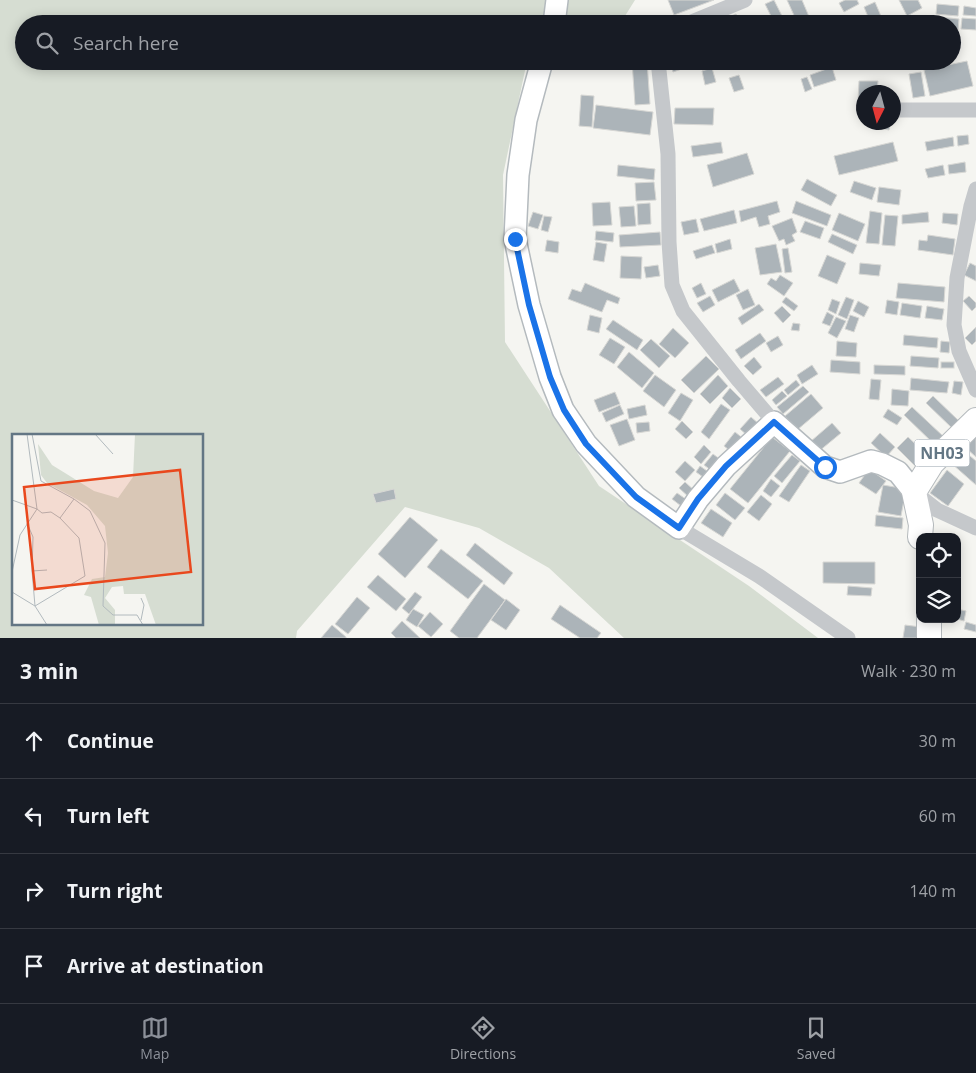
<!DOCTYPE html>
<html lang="en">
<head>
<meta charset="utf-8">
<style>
  body { margin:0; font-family:"Open Sans",sans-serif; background:#20242c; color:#f1f3f6 }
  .controls { position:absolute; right:15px; bottom:15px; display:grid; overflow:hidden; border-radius:10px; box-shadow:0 2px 12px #0003 }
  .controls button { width:45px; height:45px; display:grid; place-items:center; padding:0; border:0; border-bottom:1px solid #363941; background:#171b24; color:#f1f3f6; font:25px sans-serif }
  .compass { position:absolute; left:856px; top:85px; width:45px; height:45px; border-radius:50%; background:#171b24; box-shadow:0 2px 12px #0003; rotate:186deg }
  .stop { position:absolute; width:15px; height:15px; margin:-11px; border:4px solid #1a73e8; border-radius:50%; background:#fff }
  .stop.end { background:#1a73e8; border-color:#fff; box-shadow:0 1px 5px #0008 }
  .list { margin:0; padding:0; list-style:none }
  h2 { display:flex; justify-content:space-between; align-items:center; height:65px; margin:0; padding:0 20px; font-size:21px }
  h2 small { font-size:16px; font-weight:400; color:#9ea1a6 }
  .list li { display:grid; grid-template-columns:32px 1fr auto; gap:15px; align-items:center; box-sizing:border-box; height:75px; padding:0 20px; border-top:1px solid #363941 }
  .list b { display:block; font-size:19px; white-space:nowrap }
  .list em { font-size:16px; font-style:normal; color:#9ea1a6 }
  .icon { flex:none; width:28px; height:28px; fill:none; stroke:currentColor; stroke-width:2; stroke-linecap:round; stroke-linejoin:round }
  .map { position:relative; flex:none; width:976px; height:638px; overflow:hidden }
  .search { position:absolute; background:#171b24; box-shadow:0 2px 12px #0003; left:15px; right:15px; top:15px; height:55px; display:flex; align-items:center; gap:12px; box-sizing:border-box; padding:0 18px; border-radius:28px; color:#9ea1a6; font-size:19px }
  .sheet { height:365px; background:#171b24 }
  nav { display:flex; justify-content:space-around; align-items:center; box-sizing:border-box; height:70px; border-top:1px solid #363941; background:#171b24; font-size:14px; color:#9ea1a6 }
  nav a { display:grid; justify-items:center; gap:2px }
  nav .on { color:#8c9099 }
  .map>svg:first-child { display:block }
  .green { fill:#d6ddd2; fill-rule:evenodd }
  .building { fill:#acb4b9; stroke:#d7d7d4 }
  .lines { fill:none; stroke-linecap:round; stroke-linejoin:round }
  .secondary-casing { stroke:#b4babe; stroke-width:24 }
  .primary-casing { stroke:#b5babd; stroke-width:26 }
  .minor { stroke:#c5c8cb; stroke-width:15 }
  .secondary { stroke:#fff; stroke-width:21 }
  .primary { stroke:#fff; stroke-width:24 }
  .route { stroke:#1a73e8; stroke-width:6 }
  .labels { text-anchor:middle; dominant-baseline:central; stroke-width:5; stroke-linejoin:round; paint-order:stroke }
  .shield { fill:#fff; stroke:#929fa9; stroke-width:1 }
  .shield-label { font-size:16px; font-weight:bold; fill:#637684 }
  .inset-road { fill:none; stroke:#b2babe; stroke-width:1 }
  .view { fill:#e9481d; fill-opacity:0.15; stroke:#e9481d; stroke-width:2.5 }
  .inset-edge { fill:none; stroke:#637684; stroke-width:2.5 }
</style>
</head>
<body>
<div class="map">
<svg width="976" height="638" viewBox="0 0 976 638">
  <rect width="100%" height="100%" fill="#f5f5f1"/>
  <path class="green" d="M 0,0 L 635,0 L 620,24 L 24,24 L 24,61 L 527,61 L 503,175 L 505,342 L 599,486 L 749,586 L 818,638 L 624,638 L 549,568 L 479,528 L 405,507 L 297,631 L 296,638 L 0,638 ZM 14,436 L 202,436 L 202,624 L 14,624 Z"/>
  <g class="building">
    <polygon points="668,0 714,0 674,15"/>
    <polygon points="774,0 786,24 775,24 765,4"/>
    <polygon points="787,0 802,0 810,19 798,24"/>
    <polygon points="845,0 857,0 859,4 844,12 839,3"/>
    <polygon points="899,0 918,0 922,8 907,16"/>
    <polygon points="875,2 883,21 877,24 871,24 864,7"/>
    <polygon points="937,4 959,6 958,16 936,14"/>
    <polygon points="964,6 976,8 976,16 963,15"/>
    <polygon points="736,14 741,24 721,24 720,21"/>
    <polygon points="925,16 928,24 903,24"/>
    <polygon points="937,17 959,19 958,30 952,29 952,24 936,24"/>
    <polygon points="962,18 976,19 976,30 961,29"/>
    <polygon points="632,61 647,61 650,104 635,105"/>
    <polygon points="670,61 705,61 673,72"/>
    <polygon points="925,61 948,61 927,68"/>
    <polygon points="967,61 973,86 930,96 924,70"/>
    <polygon points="832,67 836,80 814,87 810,75"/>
    <polygon points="712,68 716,82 705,85 702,71"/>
    <polygon points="921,72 925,96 913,98 909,74"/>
    <polygon points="739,75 744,89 734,92 729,78"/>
    <polygon points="807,77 812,89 805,92 801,79"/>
    <polygon points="859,81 878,81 877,92 864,92 864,102 858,102"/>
    <polygon points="581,95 594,96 592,127 579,126"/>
    <polygon points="596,105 653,112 650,135 593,128"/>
    <polygon points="675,108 714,108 713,125 674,124"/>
    <polygon points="869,122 890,122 889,130 868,125"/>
    <polygon points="968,135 969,144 958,146 957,136"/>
    <polygon points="953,137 954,146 927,151 925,142"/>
    <polygon points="721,142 723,153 693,157 691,146"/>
    <polygon points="893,142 898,161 839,175 834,156"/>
    <polygon points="747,153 754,174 713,187 707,165"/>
    <polygon points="965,162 966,172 949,174 948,165"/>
    <polygon points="618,165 655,169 654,180 617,176"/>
    <polygon points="943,165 945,175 928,178 925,169"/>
    <polygon points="807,179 837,195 831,206 801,190"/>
    <polygon points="854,181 876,188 872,200 850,192"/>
    <polygon points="654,182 656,200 636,201 635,183"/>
    <polygon points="879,187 901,190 899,205 877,202"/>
    <polygon points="777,201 780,212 768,216 770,224 759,227 756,217 741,222 739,211"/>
    <polygon points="796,201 831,215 827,226 792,213"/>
    <polygon points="610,202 612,225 593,226 592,203"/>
    <polygon points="650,203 651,224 638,225 637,204"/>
    <polygon points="634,206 636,226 621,227 619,207"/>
    <polygon points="734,210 737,223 704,231 700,219"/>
    <polygon points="870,211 882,213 879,244 866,243"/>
    <polygon points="533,212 543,215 538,229 528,226"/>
    <polygon points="928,212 929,222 902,224 902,215"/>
    <polygon points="839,213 865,224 858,241 832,230"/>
    <polygon points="943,213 958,214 957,225 942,223"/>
    <polygon points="885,215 898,216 895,246 882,245"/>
    <polygon points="544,216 552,217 548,232 541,230"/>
    <polygon points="792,218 797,232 792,235 795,241 786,245 784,239 779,241 772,226"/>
    <polygon points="696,219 699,232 684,235 681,222"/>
    <polygon points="805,221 824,228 820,239 800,232"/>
    <polygon points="596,231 614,233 613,242 595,240"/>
    <polygon points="660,232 661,245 620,247 619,235"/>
    <polygon points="832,234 857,245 853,254 828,242"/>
    <polygon points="928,235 955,239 953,255 918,250 919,240 927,241"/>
    <polygon points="730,239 732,249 717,253 715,244"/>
    <polygon points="547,240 559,242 558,253 545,251"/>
    <polygon points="596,242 607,244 604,262 593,260"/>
    <polygon points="776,244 782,272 760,275 755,248"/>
    <polygon points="712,245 715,253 696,259 693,251"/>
    <polygon points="788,248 792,272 785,273 782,249"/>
    <polygon points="827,255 846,263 837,284 818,276"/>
    <polygon points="621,256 642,257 641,279 620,278"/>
    <polygon points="860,263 881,265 879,276 859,274"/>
    <polygon points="970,263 976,266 976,281 964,275"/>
    <polygon points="658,265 660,276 646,278 644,267"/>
    <polygon points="780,275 793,283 784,296 767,284 771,278 776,281"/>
    <polygon points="734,279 740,291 718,302 712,290"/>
    <polygon points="585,283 620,298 618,304 607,300 602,312 568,299 572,289 581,292"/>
    <polygon points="701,283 706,294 697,298 692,288"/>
    <polygon points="898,283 945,287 944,302 896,298"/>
    <polygon points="748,289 755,305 743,310 736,295"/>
    <polygon points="710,296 715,305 703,312 697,303"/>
    <polygon points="969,296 976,303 976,307 972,311 963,301"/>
    <polygon points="786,297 798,306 794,311 782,302"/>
    <polygon points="846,297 854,300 847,319 838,315"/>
    <polygon points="832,299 840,302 836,314 828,310"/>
    <polygon points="887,300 899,302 897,315 885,313"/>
    <polygon points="858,301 869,307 864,317 853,311"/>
    <polygon points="902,303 922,306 920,318 900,315"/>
    <polygon points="759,304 764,310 742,325 738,318"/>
    <polygon points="782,306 791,315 783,323 774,313"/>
    <polygon points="927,306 944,309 942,320 925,318"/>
    <polygon points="827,312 834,316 830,326 822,323"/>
    <polygon points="590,315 602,318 599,333 587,330"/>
    <polygon points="850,315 859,318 854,332 845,329"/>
    <polygon points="836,317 846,321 837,338 828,333"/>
    <polygon points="613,320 643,340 637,350 606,329"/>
    <polygon points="793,323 800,324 799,331 791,330"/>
    <polygon points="976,327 976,341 972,345 965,338"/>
    <polygon points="673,328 689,343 675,358 659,344"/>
    <polygon points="760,333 766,341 741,359 735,350"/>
    <polygon points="904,335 938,338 937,348 903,345"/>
    <polygon points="778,336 783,345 771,352 766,343"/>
    <polygon points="610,338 625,347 614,364 599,355"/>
    <polygon points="651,339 670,356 659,368 640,350"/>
    <polygon points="837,341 857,343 856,357 836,356"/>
    <polygon points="941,341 950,342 949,353 940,352"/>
    <polygon points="629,352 654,373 642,388 617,367"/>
    <polygon points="706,356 719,369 694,393 681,380"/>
    <polygon points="911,356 939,358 938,368 910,366"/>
    <polygon points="754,357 762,367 753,375 744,366"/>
    <polygon points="831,360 860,362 860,374 830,372"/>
    <rect x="941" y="362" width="13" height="6"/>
    <polygon points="812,365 818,374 802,384 797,375"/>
    <polygon points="874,365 905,366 905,375 874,374"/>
    <polygon points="655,375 676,390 664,407 643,391"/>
    <polygon points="718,375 728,386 710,404 700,394"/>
    <polygon points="778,377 784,384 766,397 760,390"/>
    <polygon points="911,378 949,382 947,393 910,390"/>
    <polygon points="871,379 881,380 879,400 869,399"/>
    <polygon points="796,380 800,385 788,395 784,390"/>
    <polygon points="954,381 963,382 961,395 952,393"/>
    <polygon points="803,386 809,392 783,414 777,407"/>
    <polygon points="730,388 741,399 732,408 722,398"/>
    <polygon points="892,389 909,391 908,406 891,405"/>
    <polygon points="782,391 787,396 776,405 772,400"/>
    <polygon points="615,392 620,404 599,412 594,400"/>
    <polygon points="681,393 693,400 680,421 668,413"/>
    <polygon points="811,394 823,408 797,430 785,416"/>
    <polygon points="933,396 960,422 953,429 926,403"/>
    <polygon points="721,404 730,410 709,439 701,432"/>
    <polygon points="620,405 624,414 606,422 602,413"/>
    <polygon points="645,405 647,415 629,419 627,409"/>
    <polygon points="912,407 944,437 935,445 904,415"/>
    <polygon points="888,409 902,418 897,425 883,417"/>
    <polygon points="751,417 759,424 748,436 740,429"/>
    <polygon points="627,419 635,440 619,446 610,425"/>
    <polygon points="682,421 693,432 686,439 675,429"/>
    <polygon points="649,422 650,431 637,433 636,423"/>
    <polygon points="832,423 841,433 818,452 810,442"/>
    <polygon points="735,432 745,440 734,454 724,446"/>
    <polygon points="880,433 895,447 886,457 871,443"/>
    <polygon points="772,437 790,451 748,503 730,489"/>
    <polygon points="908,437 927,455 915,466 897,448"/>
    <polygon points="975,437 976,438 976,457 966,448"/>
    <polygon points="704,445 711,452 701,464 694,457"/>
    <polygon points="963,450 976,461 976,485 951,463"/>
    <polygon points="713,454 725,463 716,474 704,465"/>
    <polygon points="792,455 800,461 782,483 774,476"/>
    <polygon points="685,461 695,470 685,481 675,472"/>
    <polygon points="801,465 810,471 789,502 779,496"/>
    <polygon points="700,466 714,476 710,482 696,472"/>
    <polygon points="869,469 886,481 876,494 859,483"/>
    <polygon points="947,470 964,484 948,506 930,493"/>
    <polygon points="771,479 780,486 771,497 763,491"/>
    <polygon points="685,482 697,493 691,499 679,488"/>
    <polygon points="883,485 906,489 901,516 878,512"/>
    <polygon points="394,489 396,499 376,503 373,494"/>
    <polygon points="677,493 690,502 685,509 672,499"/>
    <polygon points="725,493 745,508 735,520 716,505"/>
    <polygon points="761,495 772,504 759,521 747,512"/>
    <polygon points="711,509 732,523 723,537 701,523"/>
    <polygon points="876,515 903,518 902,529 875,526"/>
    <polygon points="410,517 438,540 405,578 378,554"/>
    <polygon points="475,543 513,573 504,585 466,555"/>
    <polygon points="441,549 483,581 468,599 427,567"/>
    <polygon points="823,562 875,562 875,584 823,583"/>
    <polygon points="378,575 406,599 396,611 367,587"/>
    <polygon points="484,584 505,600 477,638 459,638 450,631"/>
    <polygon points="848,586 872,588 871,596 847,595"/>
    <polygon points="415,592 422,597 409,614 402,608"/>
    <polygon points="357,597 370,608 348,634 335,624"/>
    <polygon points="506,599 520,610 506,630 491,620"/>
    <polygon points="560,605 601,633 597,638 580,638 551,619"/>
    <polygon points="413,609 424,615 417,627 406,620"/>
    <polygon points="957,609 966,611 964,621 957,619"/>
    <polygon points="430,612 443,624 431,637 418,626"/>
    <polygon points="402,621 420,638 396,638 391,633"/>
    <polygon points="966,622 976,625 976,632 964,629"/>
    <polygon points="332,625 346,637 346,638 321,638"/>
    <polygon points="905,625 921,627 920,638 903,638"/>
  </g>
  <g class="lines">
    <g class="secondary-casing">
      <g id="secondary">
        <polyline points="554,24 557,0"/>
        <polyline points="542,61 526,120 518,175 515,239 529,305 550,377 563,410 586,444 636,497 679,528 698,499 726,466 774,422 825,467 840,472 871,461 882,464 898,472 914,492"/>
      </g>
    </g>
    <g class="primary-casing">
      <g id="primary">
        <polyline points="920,537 921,525 914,492 932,463 976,420"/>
        <polyline points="929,638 929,619"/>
      </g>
    </g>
    <g class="minor">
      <polyline points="687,24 745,0"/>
      <polyline points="658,61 668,154 669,242 672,285 683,311 739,381 774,422"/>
      <polyline points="894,110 976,110"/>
      <polyline points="976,189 971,206 957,278 954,325 959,351 976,390"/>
      <polyline points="914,492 937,510 976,528"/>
      <polyline points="679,528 759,576 848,638"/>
    </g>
    <use href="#secondary" class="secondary"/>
    <use href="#primary" class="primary"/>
  </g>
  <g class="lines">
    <polyline class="route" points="515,239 529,305 550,377 564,410 586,444 636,497 679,528 698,499 726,466 774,422 825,467"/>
  </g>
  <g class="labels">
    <rect class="shield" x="914.5" y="439.5" width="55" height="27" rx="4"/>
    <g class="shield-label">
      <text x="942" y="453">NH03</text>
    </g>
  </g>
  <g transform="translate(12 434)">
    <rect width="191" height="191" fill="#f5f5f1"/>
    <path d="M 123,0 L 191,0 L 191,191 L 144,191 L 133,160 L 112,160 L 111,152 L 100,153 L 93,164 L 103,176 L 103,191 L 87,191 L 79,163 L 72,161 L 80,145 L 93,143 L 96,119 L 93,92 L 75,71 L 35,49 L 29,41 L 26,10 L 40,31 L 53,39 L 82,57 L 106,64 L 121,43 Z" fill="#d6ddd2"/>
    <path class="inset-road" d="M 20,0 L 29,47 L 62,65M 83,0 L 101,20M 0,66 L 25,75M 25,75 L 30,79 L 39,78 L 48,84 L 62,65 L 78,77 L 93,109 L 91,172 L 101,181 L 125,181 L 131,191M 15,89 L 21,103 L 20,137 L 23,172 L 73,142 L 67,104 L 48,84M 20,137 L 35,136M 0,138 L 8,101 L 25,75 L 15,0M 0,158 L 23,172 L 35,191M 129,164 L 132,171 L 129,186"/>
    <path class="view" d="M 168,36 L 179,138 L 23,155 L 12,53 Z"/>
    <rect width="191" height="191" class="inset-edge"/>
  </g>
</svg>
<div class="controls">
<button><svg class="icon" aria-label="locate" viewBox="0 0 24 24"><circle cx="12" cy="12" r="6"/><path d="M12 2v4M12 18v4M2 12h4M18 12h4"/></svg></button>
<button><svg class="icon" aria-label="layers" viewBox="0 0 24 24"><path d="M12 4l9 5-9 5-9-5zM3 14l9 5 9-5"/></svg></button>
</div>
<svg class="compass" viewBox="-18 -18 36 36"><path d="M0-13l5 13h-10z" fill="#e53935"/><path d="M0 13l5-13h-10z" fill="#9ea1a6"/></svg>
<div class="stop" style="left:825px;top:467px"></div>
<div class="stop end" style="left:515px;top:239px"></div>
<div class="search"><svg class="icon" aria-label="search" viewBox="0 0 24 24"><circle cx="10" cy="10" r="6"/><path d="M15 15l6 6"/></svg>Search here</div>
</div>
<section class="sheet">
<h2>3 min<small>Walk · 230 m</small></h2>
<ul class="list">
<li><svg class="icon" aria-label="ahead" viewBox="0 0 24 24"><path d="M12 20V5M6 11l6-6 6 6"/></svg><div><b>Continue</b></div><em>30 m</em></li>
<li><svg class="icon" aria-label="left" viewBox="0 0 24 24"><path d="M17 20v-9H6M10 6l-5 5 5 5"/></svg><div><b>Turn left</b></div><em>60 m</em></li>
<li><svg class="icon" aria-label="right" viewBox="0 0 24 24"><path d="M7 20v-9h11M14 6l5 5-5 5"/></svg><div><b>Turn right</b></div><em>140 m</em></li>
<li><svg class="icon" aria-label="arrive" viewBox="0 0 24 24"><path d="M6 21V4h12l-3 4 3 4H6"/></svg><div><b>Arrive at destination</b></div></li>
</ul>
</section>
<nav>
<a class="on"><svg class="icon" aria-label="map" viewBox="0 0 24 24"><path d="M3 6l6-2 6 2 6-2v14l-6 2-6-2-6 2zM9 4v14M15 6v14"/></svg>Map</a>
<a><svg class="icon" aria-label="directions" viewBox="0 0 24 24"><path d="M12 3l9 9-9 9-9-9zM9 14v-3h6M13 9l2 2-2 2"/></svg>Directions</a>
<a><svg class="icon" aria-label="saved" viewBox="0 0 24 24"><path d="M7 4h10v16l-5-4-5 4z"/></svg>Saved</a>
</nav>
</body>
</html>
